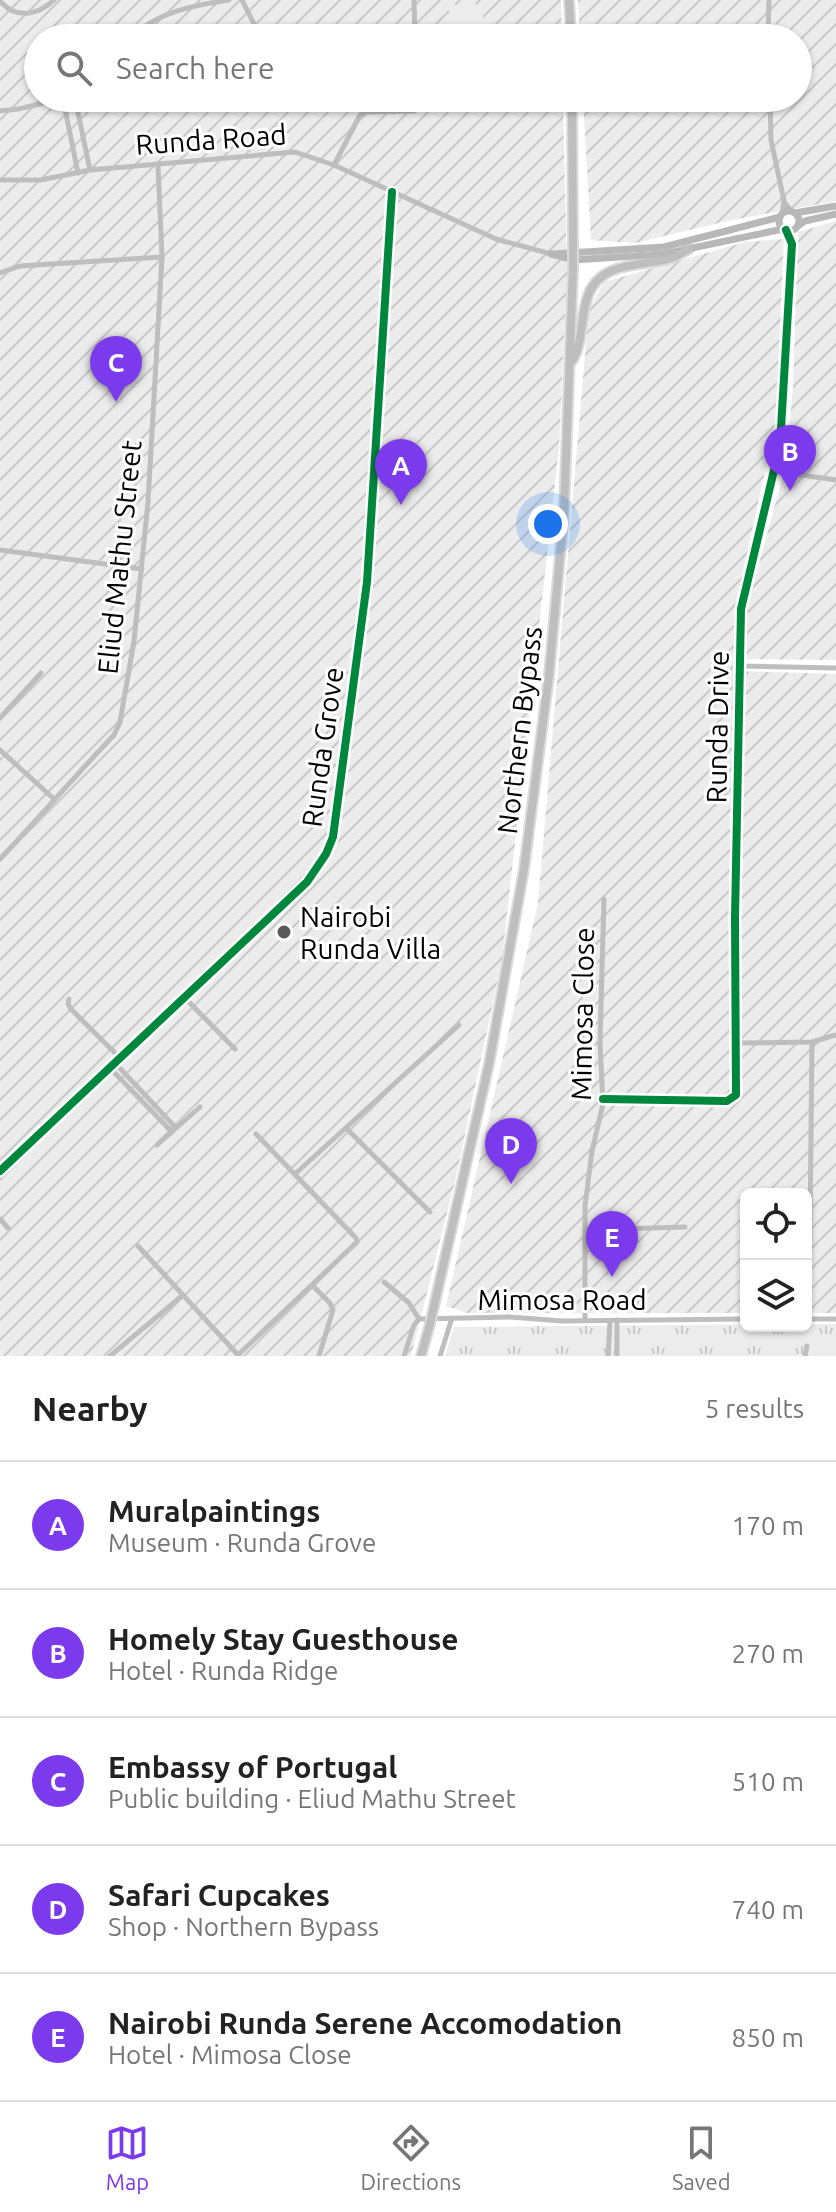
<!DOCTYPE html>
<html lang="en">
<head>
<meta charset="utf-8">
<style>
  body { margin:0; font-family:Ubuntu,sans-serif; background:#f2f2f2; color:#222 }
  .controls { position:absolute; right:24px; bottom:24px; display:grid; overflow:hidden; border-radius:12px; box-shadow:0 2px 6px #0004 }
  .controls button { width:72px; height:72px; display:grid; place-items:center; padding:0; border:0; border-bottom:2px solid #e0e0e0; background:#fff; color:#222; font:40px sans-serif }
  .you { position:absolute; left:548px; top:524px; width:28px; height:28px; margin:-20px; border:6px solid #fff; border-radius:50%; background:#1a73e8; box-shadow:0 0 0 12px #1a73e833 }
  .badge { display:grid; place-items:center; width:52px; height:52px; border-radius:50%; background:#7c3aed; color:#fff; font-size:26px; font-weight:700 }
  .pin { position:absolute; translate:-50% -66px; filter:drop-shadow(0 2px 4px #0008) }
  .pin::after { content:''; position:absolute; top:42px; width:28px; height:24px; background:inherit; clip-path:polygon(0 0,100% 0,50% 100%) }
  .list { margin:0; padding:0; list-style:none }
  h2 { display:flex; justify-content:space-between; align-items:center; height:104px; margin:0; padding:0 32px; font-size:34px }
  h2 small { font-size:26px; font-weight:400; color:#767676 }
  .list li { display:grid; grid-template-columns:52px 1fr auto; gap:24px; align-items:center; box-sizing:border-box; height:128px; padding:0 32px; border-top:2px solid #e0e0e0 }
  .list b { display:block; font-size:30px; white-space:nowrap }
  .list p { margin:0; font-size:26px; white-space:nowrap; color:#767676 }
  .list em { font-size:26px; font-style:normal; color:#767676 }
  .icon { flex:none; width:44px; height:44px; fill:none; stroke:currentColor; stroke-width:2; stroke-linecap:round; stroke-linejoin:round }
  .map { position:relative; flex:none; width:836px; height:1356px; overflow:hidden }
  .search { position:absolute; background:#fff; box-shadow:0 2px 6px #0004; left:24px; right:24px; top:24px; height:88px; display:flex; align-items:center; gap:20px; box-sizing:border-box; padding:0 28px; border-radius:44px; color:#767676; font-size:30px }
  .sheet { height:744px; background:#fff }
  nav { display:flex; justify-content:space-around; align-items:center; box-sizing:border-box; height:112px; border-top:2px solid #e0e0e0; background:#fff; font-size:22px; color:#767676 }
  nav a { display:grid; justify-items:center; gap:4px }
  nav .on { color:#7c3aed }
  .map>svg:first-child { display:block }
  .grass { fill:url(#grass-tufts) }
  .garden { fill:url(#garden-furrows) }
  .pitch { fill:#ececec }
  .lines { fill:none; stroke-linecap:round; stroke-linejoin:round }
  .primary-casing { stroke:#dbdbdb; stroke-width:12 }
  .street { stroke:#bebebe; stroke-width:5 }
  .secondary { stroke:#b8b8b8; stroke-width:7 }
  .primary { stroke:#bebebe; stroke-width:8 }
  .primary-bridge-casing { stroke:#dbdbdb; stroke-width:12; stroke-linecap:butt }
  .primary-bridge { stroke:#bebebe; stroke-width:8 }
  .cycleway-casing { stroke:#fff; stroke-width:13 }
  .cycleway { stroke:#00873e; stroke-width:8 }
  .poi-dot { fill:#595959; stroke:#fff; stroke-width:3 }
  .labels { text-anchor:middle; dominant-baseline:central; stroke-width:6; stroke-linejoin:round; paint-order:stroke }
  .street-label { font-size:28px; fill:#000; stroke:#fff }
  .poi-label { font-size:28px; fill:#000; stroke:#fff; text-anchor:start }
</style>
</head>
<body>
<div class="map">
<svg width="836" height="1356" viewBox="0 0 836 1356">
  <defs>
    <pattern id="grass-tufts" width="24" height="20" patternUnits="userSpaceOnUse" patternTransform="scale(2)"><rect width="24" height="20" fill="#ececec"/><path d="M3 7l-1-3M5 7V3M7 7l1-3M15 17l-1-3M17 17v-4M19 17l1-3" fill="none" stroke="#c9c9c9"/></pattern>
    <pattern id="garden-furrows" width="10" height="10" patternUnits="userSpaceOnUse" patternTransform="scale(2)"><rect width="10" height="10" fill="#ececec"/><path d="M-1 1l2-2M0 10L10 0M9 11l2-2" fill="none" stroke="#c9c9c9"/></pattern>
  </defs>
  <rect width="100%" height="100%" fill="#fff"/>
  <polygon class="grass" points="806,1324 836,1324 836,1356 445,1356 454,1327"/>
  <g class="garden">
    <polygon points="0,0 561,0 562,38 38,38 38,98 563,98 567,275 559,447 502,960 456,1177 411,1356 0,1356"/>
    <polygon points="578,0 836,0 836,201 727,221 635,243 591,240 583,98 798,98 798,38 580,38"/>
    <polygon points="836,221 836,660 746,659 747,607 786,465 793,387 798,232"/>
    <polygon points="784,239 776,422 736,603 733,671 836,674 836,1313 806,1313 806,1194 746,1194 746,1313 467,1313 446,1306 538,903 589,309 604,282 745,242"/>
  </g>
  <polygon class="pitch" points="483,4 483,33 449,33 449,5"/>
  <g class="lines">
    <g class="primary-casing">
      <g id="primary">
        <polyline points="569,0 571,38"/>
        <polyline points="572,98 573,245"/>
        <path d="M 573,360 C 584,339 580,314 589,293 C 603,260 644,267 672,258 C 678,256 683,252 689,249"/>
        <polyline points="432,1315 489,1064 524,869 549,675 564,512 573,268"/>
        <polyline points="421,1356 430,1324"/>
      </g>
    </g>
    <g class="street">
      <polyline points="242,0 261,38"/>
      <polyline points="414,0 415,38"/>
      <path d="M 0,1 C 16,20 38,15 54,0"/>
      <path d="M 131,38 C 156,12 195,5 229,0"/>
      <polyline points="768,38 769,0"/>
      <polyline points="75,98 90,170"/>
      <polyline points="770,98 771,140 784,201 782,214"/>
      <polyline points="63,99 78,173"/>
      <polyline points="0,111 18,109 66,98"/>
      <polyline points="334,165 360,115 365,112 414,111 419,107 418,98"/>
      <polyline points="0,180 41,180 90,170 295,152 334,165 496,239 551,254"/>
      <polyline points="784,202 791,211"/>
      <polyline points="0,273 20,266 162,257"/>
      <polyline points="774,471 836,480"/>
      <polyline points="0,550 142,569"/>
      <polyline points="740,666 836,668"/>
      <polyline points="0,718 41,673"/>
      <polyline points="0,750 54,799"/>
      <path d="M 0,859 C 39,818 75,776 114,735 L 120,722 L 134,641 L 148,502 L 162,257 L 158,165"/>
      <polyline points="184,997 235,1049"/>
      <polyline points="69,999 68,1004 71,1009 120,1058"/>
      <polyline points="737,1043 812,1042 836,1035"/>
      <polyline points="115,1063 176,1128"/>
      <polyline points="110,1068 172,1132"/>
      <polyline points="603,1099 727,1101 736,1095 735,917 741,609 780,445 792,244 786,230"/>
      <polyline points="346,1128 430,1212"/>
      <polyline points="157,1145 200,1107"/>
      <polyline points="0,1171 307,882 326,854 333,837 367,582 392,192"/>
      <polyline points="295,1174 459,1025"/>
      <polyline points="0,1219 8,1228"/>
      <polyline points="586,1230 685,1227"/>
      <polyline points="138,1246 238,1355"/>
      <polyline points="384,1282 409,1303 419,1319"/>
      <polyline points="312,1285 330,1303 333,1310 319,1356"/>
      <polyline points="809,1319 812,1042"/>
      <polyline points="809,1319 836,1319"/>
      <polyline points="585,1320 585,1206 592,1151 603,1104 600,1042 604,899"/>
      <polyline points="238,1355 357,1242 356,1238 256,1134"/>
      <polyline points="110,1356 183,1295"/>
      <polyline points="404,1356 414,1325 419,1319 510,1317 562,1321 746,1319"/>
      <polyline points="440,1356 452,1318"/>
      <polyline points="608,1356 610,1321"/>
      <polyline points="617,1356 617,1320"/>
      <polyline points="805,1356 807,1346"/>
    </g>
    <g class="secondary">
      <circle cx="789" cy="221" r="10"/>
      <polyline points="795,213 836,206"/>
      <polyline points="798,226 805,221 836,214"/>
      <polyline points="551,254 574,260 664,254 783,229"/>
      <polyline points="553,254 664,247 780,217"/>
    </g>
    <use href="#primary" class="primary"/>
    <g class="primary-bridge-casing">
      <g id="primary-bridge">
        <polyline points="573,268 573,245"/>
        <polyline points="430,1324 432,1315"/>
      </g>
    </g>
    <use href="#primary-bridge" class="primary-bridge"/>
    <g class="cycleway-casing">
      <g id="cycleway">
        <polyline points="603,1099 727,1101 736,1095 735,917 741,609 780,445 792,244 786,230"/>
        <polyline points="0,1171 307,882 326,854 333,837 367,582 392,192"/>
      </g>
    </g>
    <use href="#cycleway" class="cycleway"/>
  </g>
  <circle class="poi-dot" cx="284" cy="932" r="8"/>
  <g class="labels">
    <g class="street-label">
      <text transform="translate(211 139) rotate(-4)">Runda Road</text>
      <text transform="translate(119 557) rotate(-84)">Eliud Mathu Street</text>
      <text transform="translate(717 727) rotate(-89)">Runda Drive</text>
      <text transform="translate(519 730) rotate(-83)">Northern Bypass</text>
      <text transform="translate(322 747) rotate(-82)">Runda Grove</text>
      <text transform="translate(582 1014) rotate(-89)">Mimosa Close</text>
      <text x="562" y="1299">Mimosa Road</text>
    </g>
    <g class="poi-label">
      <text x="300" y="916">Nairobi<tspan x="300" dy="32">Runda Villa</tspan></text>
    </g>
  </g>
</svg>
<div class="controls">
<button><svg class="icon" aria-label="locate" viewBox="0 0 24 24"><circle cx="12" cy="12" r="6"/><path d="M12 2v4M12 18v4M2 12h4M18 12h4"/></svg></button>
<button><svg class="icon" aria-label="layers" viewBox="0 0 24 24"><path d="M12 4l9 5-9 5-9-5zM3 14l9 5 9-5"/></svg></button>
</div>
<div class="you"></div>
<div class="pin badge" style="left:401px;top:505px">A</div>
<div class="pin badge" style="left:790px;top:491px">B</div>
<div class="pin badge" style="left:116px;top:402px">C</div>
<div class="pin badge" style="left:511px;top:1184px">D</div>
<div class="pin badge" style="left:612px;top:1277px">E</div>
<div class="search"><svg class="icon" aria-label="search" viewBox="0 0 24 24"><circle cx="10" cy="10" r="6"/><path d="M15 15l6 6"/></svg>Search here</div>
</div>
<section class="sheet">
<h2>Nearby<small>5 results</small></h2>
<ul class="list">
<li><span class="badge">A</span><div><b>Muralpaintings</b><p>Museum · Runda Grove</p></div><em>170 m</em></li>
<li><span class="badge">B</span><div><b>Homely Stay Guesthouse</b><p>Hotel · Runda Ridge</p></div><em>270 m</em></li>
<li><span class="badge">C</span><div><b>Embassy of Portugal</b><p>Public building · Eliud Mathu Street</p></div><em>510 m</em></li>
<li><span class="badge">D</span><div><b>Safari Cupcakes</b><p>Shop · Northern Bypass</p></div><em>740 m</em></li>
<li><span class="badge">E</span><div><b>Nairobi Runda Serene Accomodation</b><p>Hotel · Mimosa Close</p></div><em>850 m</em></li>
</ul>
</section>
<nav>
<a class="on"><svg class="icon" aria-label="map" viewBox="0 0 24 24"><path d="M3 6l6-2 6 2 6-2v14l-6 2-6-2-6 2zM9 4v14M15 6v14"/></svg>Map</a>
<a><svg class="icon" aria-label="directions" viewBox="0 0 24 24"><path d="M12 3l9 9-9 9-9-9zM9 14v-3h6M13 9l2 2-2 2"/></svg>Directions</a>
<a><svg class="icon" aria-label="saved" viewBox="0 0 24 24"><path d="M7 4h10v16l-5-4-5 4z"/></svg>Saved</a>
</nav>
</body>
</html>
